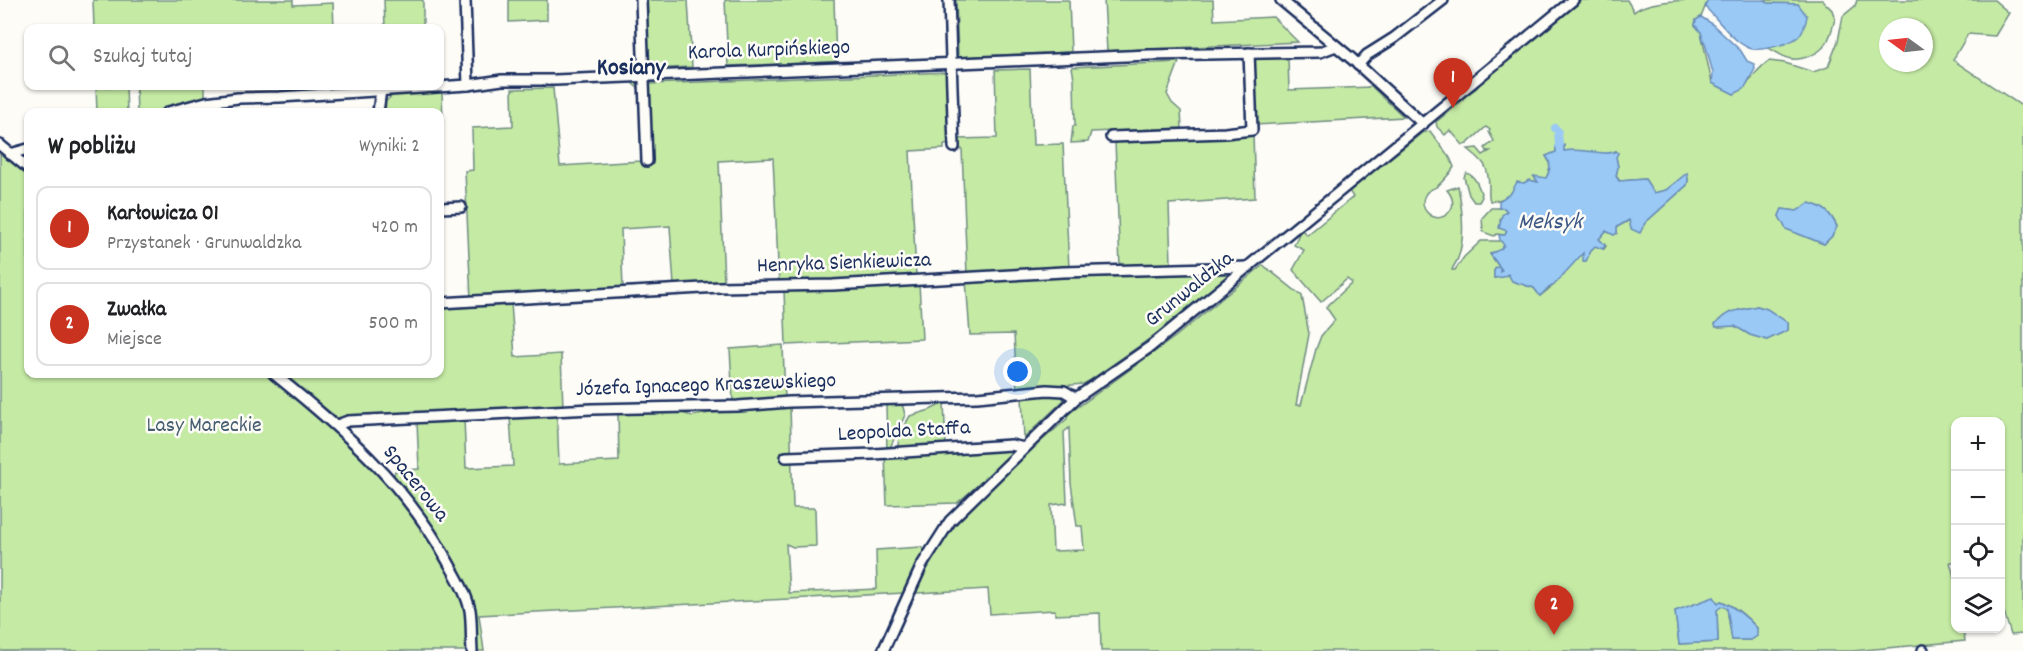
<!DOCTYPE html>
<html lang="pl">
<head>
<meta charset="utf-8">
<style>
  body { margin:0; font-family:Dekko,sans-serif; background:#f2f2f2; color:#202124 }
  .controls { position:absolute; right:18px; bottom:18px; display:grid; overflow:hidden; border-radius:12px; box-shadow:0 2px 4px #0004 }
  .controls button { width:54px; height:54px; display:grid; place-items:center; padding:0; border:0; border-bottom:2px solid #e0e0e0; background:#fff; color:#202124; font:30px sans-serif }
  .compass { position:absolute; left:1879px; top:18px; width:54px; height:54px; border-radius:50%; background:#fff; box-shadow:0 2px 4px #0004; rotate:285deg }
  .you { position:absolute; left:1018px; top:372px; width:21px; height:21px; margin:-15px; border:4px solid #fff; border-radius:50%; background:#1a73e8; box-shadow:0 0 0 9px #1a73e833 }
  .badge { display:grid; place-items:center; width:39px; height:39px; border-radius:50%; background:#c8321e; color:#fff; font-size:20px; font-weight:700 }
  .pin { position:absolute; translate:-50% -50px; filter:drop-shadow(0 2px 3px #0008) }
  .pin::after { content:''; position:absolute; top:32px; width:21px; height:18px; background:inherit; clip-path:polygon(0 0,100% 0,50% 100%) }
  .list { margin:0; padding:0; list-style:none }
  h2 { display:flex; justify-content:space-between; align-items:center; height:78px; margin:0; padding:0 24px; font-size:26px }
  h2 small { font-size:20px; font-weight:400; color:#757577 }
  .list li { display:grid; grid-template-columns:39px 1fr auto; gap:18px; align-items:center; box-sizing:border-box; height:84px; margin:0 12px 12px; padding:0 12px; border:2px solid #e0e0e0; border-radius:12px }
  .list b { display:block; font-size:22px; white-space:nowrap }
  .list p { margin:0; font-size:20px; white-space:nowrap; color:#757577 }
  .list em { font-size:20px; font-style:normal; color:#757577 }
  .icon { flex:none; width:33px; height:33px; fill:none; stroke:currentColor; stroke-width:2; stroke-linecap:round; stroke-linejoin:round }
  .map { position:relative; flex:none; width:2023px; height:651px; overflow:hidden }
  .search { position:absolute; background:#fff; box-shadow:0 2px 4px #0004; left:24px; top:24px; width:420px; height:66px; display:flex; align-items:center; gap:15px; box-sizing:border-box; padding:0 21px; border-radius:12px; color:#757577; font-size:22px }
  .panel { position:absolute; background:#fff; box-shadow:0 2px 4px #0004; left:24px; top:108px; width:420px; height:270px; border-radius:12px }
  .map>svg:first-child { display:block }
  .green { fill:#c5eaa4; stroke:#708c81; stroke-width:1.5; fill-rule:evenodd }
  .water { fill:#9ac9f5; stroke:#678bb9; stroke-width:1.5 }
  .lines { fill:none; stroke-linecap:round; stroke-linejoin:round }
  .canal { stroke:#9ac9f5; stroke-width:8 }
  .street-casing { stroke:#1b2f5e; stroke-width:14 }
  .street { stroke:#fdfcf7; stroke-width:9 }
  .labels { text-anchor:middle; dominant-baseline:central; stroke-width:5; stroke-linejoin:round; paint-order:stroke }
  .street-label { font-size:22px; fill:#1b2f5e; stroke:#fdfcf7 }
  .park-label { font-size:22px; fill:#465e70; stroke:#fdfcf7 }
  .neighbourhood-label { font-size:24px; font-weight:bold; fill:#1b2f5e; stroke:#fdfcf7 }
  .water-label { font-size:24px; font-style:italic; fill:#3b5684; stroke:#fdfcf7 }
</style>
</head>
<body>
<div class="map">
<svg width="2023" height="651" viewBox="0 0 2023 651">
  <rect width="100%" height="100%" fill="#fdfcf7"/>
  <filter id="ink" filterUnits="userSpaceOnUse"><feTurbulence type="fractalNoise" baseFrequency=".0167" numOctaves="2"/><feDisplacementMap in="SourceGraphic" scale="12" xChannelSelector="R" yChannelSelector="G"/><feConvolveMatrix kernelMatrix="1 2 1 2 8 2 1 2 1" color-interpolation-filters="sRGB"/></filter>
  <g filter="url(#ink)">
    <g class="green">
      <polygon points="93,0 293,0 293,5 333,3 334,28 94,28"/>
      <polygon points="384,0 423,0 423,27 385,28"/>
      <polygon points="509,0 547,0 547,20 509,22"/>
      <polygon points="647,0 688,0 692,67 649,69"/>
      <polygon points="725,0 834,0 836,62 728,66"/>
      <polygon points="956,0 1069,0 1071,52 958,57"/>
      <polygon points="1104,0 1213,0 1214,20 1273,17 1298,42 1107,51"/>
      <path d="M 1582,0 L 1627,0 L 1634,12 C 1647,0 1687,0 1708,0 L 1701,17 L 1696,20 L 1695,25 L 1701,32 L 1712,83 L 1734,94 C 1750,86 1752,72 1769,61 L 1785,63 L 1813,72 L 1828,67 L 1838,41 L 1843,16 L 1855,6 L 1857,0 L 1994,0 L 2009,13 L 1995,36 L 1968,34 L 1953,60 L 2023,107 L 2023,634 L 2011,635 L 2001,602 L 2000,422 L 1956,422 L 1956,562 L 1950,562 L 1955,580 L 1956,628 L 1963,629 L 1965,641 L 1852,651 L 1101,651 L 1100,613 L 1055,615 L 1055,610 L 990,614 L 988,589 L 917,593 L 916,589 C 927,570 937,550 950,532 C 983,489 1026,454 1067,419 L 1067,415 L 1175,337 L 1263,265 L 1302,296 L 1309,334 L 1296,405 L 1301,405 L 1316,349 L 1321,336 L 1335,320 L 1326,307 L 1352,283 L 1347,279 L 1321,302 L 1293,270 L 1304,250 L 1294,245 L 1301,229 L 1307,235 L 1353,197 L 1349,191 L 1422,133 L 1430,131 L 1450,158 L 1454,167 C 1451,172 1441,184 1436,187 C 1432,190 1428,189 1425,195 C 1417,209 1435,225 1447,214 C 1456,207 1453,197 1447,190 L 1458,186 C 1462,207 1466,237 1458,258 C 1457,262 1453,266 1452,270 L 1455,270 L 1464,257 L 1481,241 L 1501,241 L 1507,245 L 1506,260 L 1501,259 L 1493,252 L 1490,254 L 1502,271 L 1500,272 L 1499,268 L 1496,268 L 1494,271 L 1494,278 L 1503,277 L 1508,273 L 1512,281 L 1534,288 L 1540,296 L 1554,285 L 1583,252 L 1584,261 L 1586,261 L 1591,250 L 1595,246 L 1604,249 L 1606,246 L 1599,239 L 1606,231 L 1614,235 L 1617,233 L 1617,227 L 1630,220 L 1631,228 L 1640,232 L 1645,223 L 1687,185 L 1688,180 L 1687,174 L 1666,190 L 1654,193 L 1645,179 L 1620,181 L 1616,176 L 1618,167 L 1616,157 L 1618,153 L 1616,151 C 1603,158 1580,148 1563,151 L 1564,146 L 1556,146 L 1556,152 L 1546,156 C 1552,164 1550,171 1546,178 L 1534,177 L 1539,182 L 1529,180 L 1524,183 L 1517,183 C 1513,194 1503,201 1490,201 C 1488,195 1489,192 1489,186 C 1488,165 1484,162 1468,149 L 1477,148 L 1483,155 L 1490,151 L 1487,151 L 1485,148 L 1494,141 L 1489,132 L 1490,130 L 1486,127 L 1467,144 L 1463,145 L 1450,130 L 1445,135 L 1437,127 L 1436,122 L 1463,100 L 1461,98 C 1469,91 1476,92 1480,83 ZM 1888,27 L 1924,27 L 1924,63 L 1888,63 ZM 1809,203 C 1824,207 1830,212 1837,226 L 1832,236 L 1824,244 L 1786,229 L 1779,216 L 1782,209 L 1797,211 ZM 1757,306 L 1767,309 L 1788,323 L 1788,330 L 1767,340 L 1750,335 L 1735,326 L 1716,327 L 1715,324 L 1724,316 L 1731,312 ZM 1069,428 L 1071,483 L 1077,526 L 1082,526 L 1084,550 L 1053,551 L 1051,505 L 1067,503 L 1064,432 ZM 1714,598 L 1718,603 L 1721,601 C 1735,606 1747,617 1757,628 L 1756,636 L 1751,640 L 1732,640 L 1727,608 L 1722,606 L 1717,609 L 1718,642 L 1679,644 L 1675,611 Z"/>
      <path d="M 1765,0 L 1822,0 L 1832,10 L 1835,19 C 1833,26 1831,35 1827,42 C 1820,55 1798,63 1785,57 C 1778,54 1774,50 1767,48 L 1787,43 L 1798,4 L 1768,3 Z"/>
      <polygon points="1288,58 1289,90 1372,87 1404,117 1254,125 1251,59"/>
      <polygon points="1179,62 1167,94 1172,103 1181,111 1182,128 1091,132 1088,142 1071,143 1073,126 1075,126 1074,79 1072,67"/>
      <polygon points="1030,69 1033,145 1063,144 1069,269 967,275 962,149 957,149 956,139 997,138 995,70"/>
      <polygon points="949,72 952,144 944,145 944,149 910,151 916,276 779,285 773,158 719,161 724,283 674,286 670,226 621,229 623,291 471,300 465,171 473,170 472,128 513,126 512,89 553,88 560,166 641,161 640,90 633,84 633,79 650,79 650,84"/>
      <polygon points="136,86 205,86 205,95 210,98 152,112 137,112"/>
      <polygon points="96,87 126,87 127,112 97,112"/>
      <polygon points="442,91 443,121 440,121 440,112 385,112 386,101 393,95"/>
      <polygon points="1253,134 1255,198 1169,204 1171,264 1120,267 1115,141"/>
      <polygon points="0,151 28,173 28,374 266,374 269,378 283,384 372,462 419,521 456,581 468,618 469,651 0,651"/>
      <path d="M 1466,173 C 1475,175 1480,189 1482,197 L 1479,202 L 1474,202 L 1469,195 L 1464,177 Z"/>
      <polygon points="1491,208 1504,208 1507,211 1500,220 1501,225 1507,230 1505,235 1497,234 1494,236 1483,232 1482,218"/>
      <polygon points="1215,271 1228,272 1229,276 1215,289 1169,325 1089,381 1083,384 1017,390 1014,334 970,335 966,280 1176,272 1206,274"/>
      <polygon points="919,283 922,339 786,345 784,290"/>
      <polygon points="511,303 515,357 561,354 563,408 340,420 281,374 440,374 440,306"/>
      <polygon points="783,345 785,400 733,402 730,349"/>
      <polygon points="1061,394 1064,400 1024,438 1022,397"/>
      <polygon points="886,403 899,403 903,407 905,415 889,450 887,451"/>
      <polygon points="944,403 946,446 902,448 898,446 899,435 910,416 930,410"/>
      <polygon points="790,406 793,508 815,508 816,546 793,547 786,544 789,593 877,589 876,550 921,547 926,552 904,593 479,615 484,651 474,651 471,605 393,478 395,471 419,469 417,421 464,418 466,468 513,466 510,416 557,413 559,464 619,461 618,412 675,411 692,416 728,410"/>
      <polygon points="1007,449 1013,450 1014,454 957,503 887,505 885,455"/>
    </g>
    <g class="water">
      <path d="M 1708,0 L 1765,0 L 1768,3 L 1798,4 L 1807,16 C 1806,24 1804,30 1798,37 C 1790,44 1760,52 1749,48 C 1732,41 1718,19 1705,7 Z"/>
      <polygon points="1701,17 1711,23 1741,51 1747,61 1754,64 1755,69 1744,89 1734,94 1712,83 1713,73 1705,43 1703,40 1701,32 1695,25 1696,20"/>
      <path d="M 1564,145 L 1564,151 C 1580,147 1605,157 1616,151 L 1618,153 L 1616,157 L 1618,167 L 1616,176 L 1619,181 L 1645,179 L 1654,193 L 1666,190 L 1687,173 L 1688,180 L 1687,185 L 1645,223 L 1640,233 L 1631,229 L 1629,220 L 1617,227 L 1617,233 L 1614,235 L 1606,231 L 1599,239 L 1605,245 L 1603,249 L 1595,246 L 1591,250 L 1586,261 L 1583,261 L 1583,253 L 1554,285 L 1547,289 L 1540,296 L 1534,288 L 1512,281 L 1508,274 L 1503,277 L 1494,278 L 1494,271 L 1496,267 L 1500,268 L 1500,272 L 1502,270 L 1490,254 L 1501,249 L 1504,245 L 1500,240 L 1499,235 L 1505,235 L 1507,231 L 1499,228 L 1502,215 L 1507,211 L 1504,208 L 1499,208 L 1499,201 L 1511,193 L 1517,182 L 1524,183 L 1529,180 L 1538,182 L 1534,176 L 1546,178 C 1550,171 1552,163 1546,156 L 1556,152 L 1556,146 Z"/>
      <path d="M 1809,203 C 1824,207 1830,212 1837,227 L 1832,236 L 1824,244 L 1786,229 L 1779,216 L 1782,209 L 1797,211 Z"/>
      <polygon points="1757,306 1767,309 1788,323 1788,330 1767,340 1750,335 1735,326 1716,327 1715,324 1724,316 1731,312"/>
      <path d="M 1714,597 L 1718,603 L 1721,601 C 1735,607 1747,617 1757,628 L 1757,636 L 1751,640 L 1732,640 L 1727,608 L 1722,606 L 1717,610 L 1718,642 L 1679,644 L 1675,611 Z"/>
    </g>
    <g class="lines">
      <polyline class="canal" points="1555,128 1558,131 1559,145"/>
      <g class="street-casing">
        <g id="street">
          <polyline points="465,0 468,85"/>
          <polyline points="641,0 647,161"/>
          <polyline points="949,0 954,147"/>
          <polyline points="1281,0 1352,59 1423,124"/>
          <polyline points="1358,65 1367,55 1394,38 1443,0"/>
          <polyline points="168,112 206,102 238,98 280,97 468,85 502,80 555,80 1149,55 1320,52 1336,46"/>
          <polyline points="378,112 381,90"/>
          <polyline points="1111,137 1225,133 1252,130 1249,53"/>
          <polyline points="0,145 28,168"/>
          <polyline points="10,154 28,149"/>
          <polyline points="440,208 461,207"/>
          <polyline points="440,303 720,287 833,285 1063,272 1249,267"/>
          <path d="M 274,374 C 342,429 404,482 447,560 C 456,576 466,592 470,610 C 472,623 471,638 472,651"/>
          <polyline points="337,425 348,421 592,409 738,406 789,402 977,397 1047,390 1064,391 1076,398"/>
          <polyline points="786,457 874,454 1011,445 1024,448"/>
          <polyline points="1923,650 1923,651"/>
          <polyline points="883,651 922,565 950,521 1076,398 1150,347 1573,0"/>
        </g>
      </g>
      <use href="#street" class="street"/>
    </g>
  </g>
  <g class="labels">
    <g class="street-label">
      <text transform="translate(769 51) rotate(-2)">Karola Kurpińskiego</text>
      <text transform="translate(844 264) rotate(-2)">Henryka Sienkiewicza</text>
      <text transform="translate(1190 290) rotate(-39)">Grunwaldzka</text>
      <text transform="translate(706 386) rotate(-2)">Józefa Ignacego Kraszewskiego</text>
      <text transform="translate(904 432) rotate(-3)">Leopolda Staffa</text>
      <text transform="translate(415 484) rotate(51)">Spacerowa</text>
    </g>
    <g class="park-label">
      <text x="204" y="426">Lasy Mareckie</text>
    </g>
    <g class="neighbourhood-label">
      <text x="631" y="69">Kosiany</text>
    </g>
    <g class="water-label">
      <text x="1550" y="223">Meksyk</text>
    </g>
  </g>
</svg>
<div class="controls">
<button>+</button>
<button>−</button>
<button><svg class="icon" aria-label="locate" viewBox="0 0 24 24"><circle cx="12" cy="12" r="6"/><path d="M12 2v4M12 18v4M2 12h4M18 12h4"/></svg></button>
<button><svg class="icon" aria-label="layers" viewBox="0 0 24 24"><path d="M12 4l9 5-9 5-9-5zM3 14l9 5 9-5"/></svg></button>
</div>
<svg class="compass" viewBox="-18 -18 36 36"><path d="M0-13l5 13h-10z" fill="#e53935"/><path d="M0 13l5-13h-10z" fill="#757577"/></svg>
<div class="you"></div>
<div class="pin badge" style="left:1453px;top:108px">1</div>
<div class="pin badge" style="left:1554px;top:635px">2</div>
<div class="search"><svg class="icon" aria-label="search" viewBox="0 0 24 24"><circle cx="10" cy="10" r="6"/><path d="M15 15l6 6"/></svg>Szukaj tutaj</div>
<section class="panel">
<h2>W pobliżu<small>Wyniki: 2</small></h2>
<ul class="list">
<li><span class="badge">1</span><div><b>Karłowicza 01</b><p>Przystanek · Grunwaldzka</p></div><em>420 m</em></li>
<li><span class="badge">2</span><div><b>Zwałka</b><p>Miejsce</p></div><em>500 m</em></li>
</ul>
</section>
</div>
</body>
</html>
